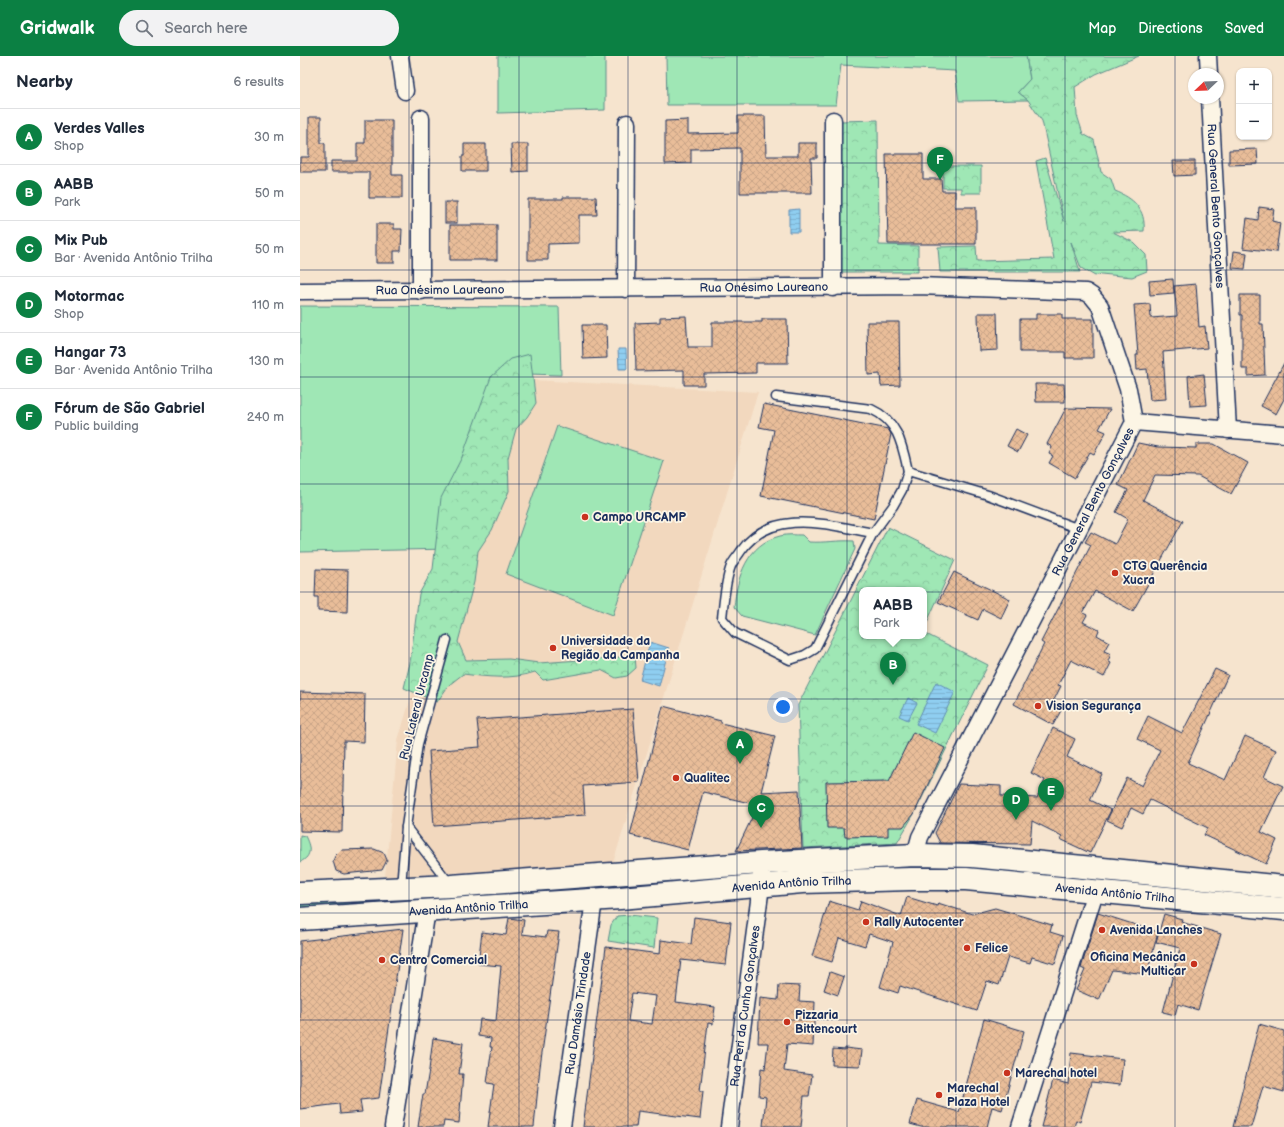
<!DOCTYPE html>
<html lang="en">
<head>
<meta charset="utf-8">
<style>
  body { margin:0; font-family:"Balsamiq Sans",sans-serif; background:#f2f2f3; color:#1f2937 }
  .controls { position:absolute; right:12px; top:12px; display:grid; overflow:hidden; border-radius:8px; box-shadow:0 1px 3px #0004 }
  .controls button { width:36px; height:36px; display:grid; place-items:center; padding:0; border:0; border-bottom:1px solid #e0e1e3; background:#fff; color:#1f2937; font:20px sans-serif }
  .compass { position:absolute; left:888px; top:12px; width:36px; height:36px; border-radius:50%; background:#fff; box-shadow:0 1px 3px #0004; rotate:247deg }
  .you { position:absolute; left:483px; top:651px; width:14px; height:14px; margin:-10px; border:3px solid #fff; border-radius:50%; background:#1a73e8; box-shadow:0 0 0 6px #1a73e833 }
  .badge { display:grid; place-items:center; width:26px; height:26px; border-radius:50%; background:#0b8043; color:#fff; font-size:13px; font-weight:700 }
  .pin { position:absolute; translate:-50% -33px; filter:drop-shadow(0 1px 2px #0008) }
  .pin::after { content:''; position:absolute; top:21px; width:14px; height:12px; background:inherit; clip-path:polygon(0 0,100% 0,50% 100%) }
  .popup { position:absolute; left:559px; top:531px; width:68px; height:52px; box-sizing:border-box; display:grid; place-content:center; border-radius:8px; background:#fff; filter:drop-shadow(0 1px 3px #0005); font-size:13px; white-space:nowrap; color:#747a83 }
  .popup b { font-size:15px; color:#1f2937 }
  .popup::after { content:''; position:absolute; left:50%; top:100%; margin-left:-8px; border:8px solid transparent; border-top-color:#fff }
  .list { margin:0; padding:0; list-style:none }
  h2 { display:flex; justify-content:space-between; align-items:center; height:52px; margin:0; padding:0 16px; font-size:17px }
  h2 small { font-size:13px; font-weight:400; color:#747a83 }
  .list li { display:grid; grid-template-columns:26px 1fr auto; gap:12px; align-items:center; box-sizing:border-box; height:56px; padding:0 16px; border-top:1px solid #e0e1e3 }
  .list b { display:block; font-size:15px; white-space:nowrap }
  .list p { margin:0; font-size:13px; white-space:nowrap; color:#747a83 }
  .list em { font-size:13px; font-style:normal; color:#747a83 }
  .icon { flex:none; width:22px; height:22px; fill:none; stroke:currentColor; stroke-width:2; stroke-linecap:round; stroke-linejoin:round }
  .map { position:relative; flex:none; width:984px; height:1071px; overflow:hidden }
  header { display:flex; align-items:center; gap:24px; box-sizing:border-box; height:56px; padding:0 20px; background:#0b8043; color:#fff }
  header strong { font-size:19px }
  nav { display:flex; gap:22px; margin-inline-start:auto; font-size:14px }
  .search { width:280px; height:36px; background:#f2f2f3; display:flex; align-items:center; gap:10px; box-sizing:border-box; padding:0 14px; border-radius:22px; color:#747a83; font-size:15px }
  main { display:flex }
  aside { flex:1; background:#fff }
  .map>svg:first-child { display:block }
  .built { fill:#f2d8be }
  .green { fill:#9fe7b5; stroke:#5d8b8a }
  .forest { fill:url(#forest-crowns); stroke:#5d8b8a }
  .water { fill:url(#water-rules); stroke:#618eb6 }
  .building { fill:url(#building-cross-hatch); stroke:#1b2f5e; fill-rule:evenodd }
  .lines { fill:none; stroke-linecap:round; stroke-linejoin:round }
  .service-casing { stroke:#1b2f5e; stroke-width:11 }
  .minor-casing { stroke:#1b2f5e; stroke-width:19 }
  .secondary-casing { stroke:#1b2f5e; stroke-width:25 }
  .service { stroke:#fcf5e5; stroke-width:8 }
  .minor { stroke:#fcf5e5; stroke-width:16 }
  .secondary { stroke:#fcf5e5; stroke-width:22 }
  .grid { fill:none; stroke:#1b2f5e; stroke-width:1; stroke-opacity:0.55 }
  .poi-dot { fill:#c8321e; stroke:#fcf5e5; stroke-width:1.5 }
  .labels { text-anchor:middle; dominant-baseline:central; stroke-width:3.5; stroke-linejoin:round; paint-order:stroke }
  .street-label { font-size:12px; fill:#1b2f5e; stroke:#fcf5e5 }
  .poi-label { font-size:12px; font-weight:bold; fill:#1b2f5e; stroke:#fcf5e5; text-anchor:start }
</style>
</head>
<body>
<header>
<strong>Gridwalk</strong>
<div class="search"><svg class="icon" aria-label="search" viewBox="0 0 24 24"><circle cx="10" cy="10" r="6"/><path d="M15 15l6 6"/></svg>Search here</div>
<nav><a>Map</a><a>Directions</a><a>Saved</a></nav>
</header>
<main>
<aside>
<h2>Nearby<small>6 results</small></h2>
<ul class="list">
<li><span class="badge">A</span><div><b>Verdes Valles</b><p>Shop</p></div><em>30 m</em></li>
<li><span class="badge">B</span><div><b>AABB</b><p>Park</p></div><em>50 m</em></li>
<li><span class="badge">C</span><div><b>Mix Pub</b><p>Bar · Avenida Antônio Trilha</p></div><em>50 m</em></li>
<li><span class="badge">D</span><div><b>Motormac</b><p>Shop</p></div><em>110 m</em></li>
<li><span class="badge">E</span><div><b>Hangar 73</b><p>Bar · Avenida Antônio Trilha</p></div><em>130 m</em></li>
<li><span class="badge">F</span><div><b>Fórum de São Gabriel</b><p>Public building</p></div><em>240 m</em></li>
</ul>
</aside>
<div class="map">
<svg width="984" height="1071" viewBox="0 0 984 1071">
  <defs>
    <pattern id="forest-crowns" width="20" height="18" patternUnits="userSpaceOnUse"><rect width="20" height="18" fill="#9fe7b5"/><path d="M2 6a3 3 0 1 1 6 0M12 15a3 3 0 1 1 6 0" fill="none" stroke="#88c69e"/></pattern>
    <pattern id="water-rules" width="6" height="5" patternUnits="userSpaceOnUse"><rect width="6" height="5" fill="#8fcef0"/><path d="M0 2.5h6" fill="none" stroke="#7bb1d0"/></pattern>
    <pattern id="building-cross-hatch" width="8" height="8" patternUnits="userSpaceOnUse"><rect width="8" height="8" fill="#e9bd99"/><path d="M0 0l8 8M0 8l8-8" fill="none" stroke="#c7a386"/></pattern>
  </defs>
  <rect width="100%" height="100%" fill="#f6e4ce"/>
  <filter id="ink" filterUnits="userSpaceOnUse"><feTurbulence type="fractalNoise" baseFrequency=".025" numOctaves="2"/><feDisplacementMap in="SourceGraphic" scale="8" xChannelSelector="R" yChannelSelector="G"/><feConvolveMatrix kernelMatrix="1 2 1 2 8 2 1 2 1" color-interpolation-filters="sRGB"/></filter>
  <g filter="url(#ink)">
    <polygon class="built" points="231,324 458,336 313,807 85,821 98,684 154,499"/>
    <g class="green">
      <polygon points="198,0 305,0 305,54 198,57"/>
      <polygon points="366,0 726,0 730,23 718,36 728,44 659,45 655,15 541,9 536,49 367,49"/>
      <polygon points="0,250 259,251 261,319 229,318 152,493 0,496"/>
      <polygon points="257,370 364,405 313,559 206,518"/>
      <path d="M 502,479 L 509,486 C 525,487 537,484 554,485 L 555,493 L 515,579 L 442,560 L 434,551 C 437,521 447,488 480,480 C 487,478 495,479 502,479 Z"/>
      <path d="M 0,779 L 5,780 C 10,790 13,800 0,806 Z"/>
      <polygon points="596,810 596,816 0,853 0,848"/>
    </g>
    <g class="forest">
      <path d="M 726,0 L 839,0 L 796,18 L 775,31 L 777,59 L 783,78 L 794,84 L 801,116 L 811,123 L 815,135 C 833,142 846,153 844,175 L 813,176 L 833,186 L 846,199 L 847,215 L 832,221 L 801,218 L 795,220 L 781,212 L 771,186 L 780,216 L 640,216 L 638,191 L 676,190 L 677,205 L 754,203 L 736,105 L 745,102 L 764,165 L 742,65 L 728,44 L 718,36 L 730,23 Z"/>
      <polygon points="578,64 579,189 618,190 618,216 541,216 541,65"/>
      <polygon points="643,110 681,110 681,137 661,137 661,132 643,132"/>
      <path d="M 230,298 L 236,347 L 227,361 L 216,373 L 208,402 L 209,435 L 192,474 L 178,495 L 174,526 L 158,586 L 166,604 L 209,603 L 239,607 L 335,600 L 336,612 L 327,620 L 316,622 L 301,614 L 243,624 L 235,616 C 211,624 187,621 163,618 L 149,629 L 137,646 L 104,632 L 110,607 L 119,538 L 133,513 L 141,442 L 162,401 L 191,321 L 211,303 Z"/>
      <polygon points="588,471 655,504 624,573 624,534 562,534 562,580 624,580 624,577 688,609 614,758 597,787 503,792 498,649"/>
      <polygon points="329,859 357,862 354,892 308,885 311,869 317,860"/>
    </g>
    <g class="water">
      <polygon points="499,153 499,176 489,176 489,154"/>
      <polygon points="318,293 326,293 327,313 319,313"/>
      <polygon points="350,586 369,592 359,630 340,624"/>
      <polygon points="636,626 655,636 635,677 616,668"/>
      <polygon points="608,642 617,647 608,664 599,660"/>
    </g>
    <g class="building">
      <polygon points="438,60 465,60 466,100 498,100 498,87 517,87 517,102 511,102 512,137 440,137 440,92 391,93 391,107 365,108 365,65 388,64 388,78 438,77"/>
      <polygon points="9,61 21,61 21,87 25,87 25,116 0,116 0,101 9,101"/>
      <polygon points="65,64 92,64 92,119 102,119 102,142 69,142 69,116 31,116 31,105 57,105 57,87 65,87"/>
      <polygon points="164,88 186,88 186,115 162,115 162,100 164,100"/>
      <polygon points="211,88 228,88 228,115 212,116"/>
      <polygon points="957,93 958,108 929,109 929,94"/>
      <polygon points="586,98 623,98 623,123 641,123 642,135 655,135 655,151 676,151 676,188 588,188"/>
      <polygon points="873,105 895,105 895,119 874,120"/>
      <polygon points="263,141 296,141 297,159 279,159 279,187 248,188 248,204 228,204 228,143 263,143"/>
      <rect x="145" y="146" width="12" height="21"/>
      <polygon points="959,151 974,153 972,165 980,167 976,196 943,192 947,162 958,164"/>
      <polygon points="76,168 94,168 94,173 102,173 101,195 94,195 94,207 76,207"/>
      <rect x="150" y="169" width="47" height="35"/>
      <polygon points="934,195 947,197 945,213 932,212"/>
      <polygon points="873,223 874,237 850,239 849,225"/>
      <polygon points="896,228 899,271 905,270 907,292 863,296 866,343 850,344 847,313 837,314 836,299 838,299 834,249 850,248 851,262 877,260 874,230"/>
      <polygon points="940,239 960,239 960,268 963,268 965,319 948,320 948,313 942,313 942,259 940,259"/>
      <polygon points="678,257 697,257 698,294 679,295"/>
      <polygon points="736,258 762,258 762,263 793,263 793,302 765,302 765,296 720,296 720,263 736,263"/>
      <polygon points="386,260 388,291 412,291 412,266 462,266 462,263 487,263 488,307 456,307 456,317 404,318 404,329 384,329 384,314 336,315 335,267 360,266 360,261"/>
      <polygon points="567,266 599,266 600,329 581,330 580,318 568,319"/>
      <polygon points="282,269 306,269 307,302 283,303"/>
      <polygon points="984,307 984,343 976,358 961,350"/>
      <polygon points="904,318 907,349 890,350 888,320"/>
      <polygon points="735,328 764,328 765,346 736,346"/>
      <polygon points="464,348 588,373 591,378 574,463 461,440 474,374 459,371"/>
      <polygon points="766,352 810,353 799,373 806,376 794,398 790,396 775,422 749,407 753,400 749,398 752,391 747,388"/>
      <polygon points="716,373 727,379 718,396 707,390"/>
      <polygon points="838,387 858,391 896,392 896,388 914,388 948,407 931,438 898,420 855,419 843,444 883,465 833,555 795,535 783,557 787,559 783,566 799,574 797,579 809,586 804,595 811,598 808,605 811,607 804,621 771,604 758,629 761,630 753,646 763,651 753,669 714,648 744,588 741,586 791,489 785,486 791,476 815,488 828,463 816,456 828,434 818,429"/>
      <polygon points="16,513 48,514 47,556 18,555 18,541 15,541"/>
      <polygon points="654,516 710,543 701,562 683,553 678,564 638,546"/>
      <polygon points="915,613 928,619 888,707 925,724 945,680 976,694 964,721 983,730 961,776 977,784 966,808 904,779 908,772 850,744 843,758 831,752 822,771 807,764 827,722 842,730 860,694 837,683 848,660 882,677"/>
      <polygon points="0,636 65,638 64,686 44,685 42,776 0,775"/>
      <polygon points="363,650 421,665 421,667 475,680 461,736 499,734 502,792 436,795 458,749 403,736 388,794 330,779"/>
      <polygon points="333,653 339,726 283,730 285,759 134,770 129,695 180,691 177,664"/>
      <polygon points="753,672 775,683 767,701 802,718 790,744 811,754 790,797 760,783 762,780 732,765 730,788 640,787 635,777 659,728 701,730 701,740 737,742 745,724 731,717"/>
      <polygon points="613,676 645,692 614,758 603,771 588,771 588,780 545,781 544,772 527,772 526,726 589,725"/>
      <polygon points="74,793 84,797 87,804 82,814 44,818 36,815 33,805 35,800 41,794"/>
      <polygon points="607,841 637,850 638,847 672,858 695,852 752,869 750,876 763,880 755,908 732,901 730,907 708,901 699,929 687,925 677,955 600,930 598,937 580,931 593,886 569,878 565,890 539,882 532,906 512,900 529,845 558,854 561,845 601,860"/>
      <polygon points="798,857 858,876 847,918 812,914 799,944 776,934 785,914 781,912"/>
      <polygon points="864,858 882,863 881,866 921,878 898,954 878,948 875,959 863,956 880,892 856,886"/>
      <path d="M 394,861 L 431,866 L 426,909 L 381,904 L 376,946 L 415,951 L 413,968 L 408,967 L 400,1035 L 403,1035 L 400,1063 L 338,1055 L 336,1071 L 283,1071 L 306,891 L 360,898 L 361,884 L 391,888 ZM 332,937 L 356,940 L 352,968 L 328,965 Z"/>
      <polygon points="209,862 224,864 222,878 246,881 247,875 259,876 240,1011 234,1071 188,1071 194,1028 187,1027 192,991 190,991 191,982 178,980 180,963 196,965 201,910 178,908 182,876 206,879"/>
      <polygon points="103,873 79,1042 60,1044 62,1056 40,1058 39,1048 0,1053 0,885"/>
      <polygon points="530,916 544,921 538,939 524,934"/>
      <polygon points="479,929 500,930 499,945 515,946 513,990 487,988 484,1015 512,1019 509,1040 504,1040 501,1071 463,1070 466,1041 459,1040 461,1012 465,1013 468,987 458,987 460,942 478,944"/>
      <polygon points="684,963 724,975 702,1054 692,1051 687,1071 621,1071 610,1068 617,1044 659,1056"/>
      <polygon points="959,968 984,975 984,1036 963,1030 951,1071 933,1071"/>
      <polygon points="133,982 163,987 159,1018 163,1018 159,1067 144,1065 143,1071 118,1071 123,1038 125,1038 129,1014"/>
      <polygon points="545,992 562,994 560,1010 532,1009 533,993 545,994"/>
      <polygon points="771,997 823,1003 820,1029 791,1026 780,1066 776,1064 774,1071 741,1071 753,1024 768,1028"/>
    </g>
    <g class="lines">
      <g class="service-casing">
        <g id="service">
          <path d="M 476,341 L 571,353 C 598,365 602,388 608,415 L 688,439 L 779,473"/>
          <path d="M 573,477 C 529,469 471,451 441,495 C 438,500 433,505 431,510 C 425,526 424,545 422,562 L 435,577 L 490,604 L 505,599 L 515,593 L 573,477 L 593,450 L 602,434 L 608,415"/>
          <polyline points="106,771 150,828"/>
          <polyline points="101,830 106,771 118,688 147,584"/>
        </g>
      </g>
      <g class="minor-casing">
        <g id="minor">
          <polyline points="100,0 105,35"/>
          <polyline points="908,0 909,18"/>
          <path id="s1" d="M 910,42 L 928,374"/>
          <polyline points="121,62 121,235"/>
          <polyline points="533,64 533,232"/>
          <polyline points="326,233 327,67"/>
          <path id="s2" d="M 0,235 L 618,230 L 786,236 L 792,240 L 800,250 L 828,333 L 834,366"/>
          <polyline points="834,366 984,378"/>
          <path id="s3" d="M 615,799 L 620,781 L 834,366"/>
          <polyline points="93,1071 127,854"/>
          <path id="s4" d="M 262,1071 L 294,844"/>
          <path id="s5" d="M 429,1071 L 461,830 L 461,819"/>
          <polyline points="720,1071 795,836"/>
        </g>
      </g>
      <g class="secondary-casing">
        <g id="secondary">
          <polyline points="0,837 151,830 461,807 615,799 672,800 984,831"/>
          <path id="s6" d="M 0,863 L 320,842 L 502,826 L 611,823 L 666,823 L 984,853"/>
        </g>
      </g>
      <use href="#service" class="service"/>
      <use href="#minor" class="minor"/>
      <use href="#secondary" class="secondary"/>
    </g>
  </g>
  <path class="grid" d="M 109,0 L 109,1071M 219,0 L 219,1071M 328,0 L 328,1071M 437,0 L 437,1071M 547,0 L 547,1071M 656,0 L 656,1071M 765,0 L 765,1071M 875,0 L 875,1071M 0,107 L 984,107M 0,214 L 984,214M 0,321 L 984,321M 0,428 L 984,428M 0,536 L 984,536M 0,643 L 984,643M 0,750 L 984,750M 0,857 L 984,857M 0,964 L 984,964"/>
  <g class="poi-dot">
    <circle cx="285" cy="461" r="4"/>
    <circle cx="815" cy="517" r="4"/>
    <circle cx="253" cy="592" r="4"/>
    <circle cx="738" cy="650" r="4"/>
    <circle cx="376" cy="722" r="4"/>
    <circle cx="566" cy="866" r="4"/>
    <circle cx="802" cy="874" r="4"/>
    <circle cx="667" cy="892" r="4"/>
    <circle cx="82" cy="904" r="4"/>
    <circle cx="894" cy="908" r="4"/>
    <circle cx="487" cy="966" r="4"/>
    <circle cx="707" cy="1017" r="4"/>
    <circle cx="639" cy="1039" r="4"/>
  </g>
  <g class="labels">
    <g class="street-label">
      <text stroke="none"><textPath href="#s1" startOffset="108">Rua General Bento Gonçalves</textPath></text>
      <text stroke="none"><textPath href="#s2" startOffset="464">Rua Onésimo Laureano</textPath></text>
      <text stroke="none"><textPath href="#s2" startOffset="140">Rua Onésimo Laureano</textPath></text>
      <text stroke="none"><textPath href="#s3" startOffset="396">Rua General Bento Gonçalves</textPath></text>
      <text transform="translate(117 651) rotate(-76)">Rua Lateral Urcamp</text>
      <text stroke="none"><textPath href="#s6" startOffset="493">Avenida Antônio Trilha</textPath></text>
      <text stroke="none"><textPath href="#s6" startOffset="817">Avenida Antônio Trilha</textPath></text>
      <text stroke="none"><textPath href="#s6" startOffset="169">Avenida Antônio Trilha</textPath></text>
      <text stroke="none"><textPath href="#s5" startOffset="122">Rua Peri da Cunha Gonçalves</textPath></text>
      <text stroke="none"><textPath href="#s4" startOffset="115">Rua Damásio Trindade</textPath></text>
    </g>
    <g class="poi-label">
      <text x="293" y="461">Campo URCAMP</text>
      <text x="823" y="510">CTG Querência<tspan x="823" dy="14">Xucra</tspan></text>
      <text x="261" y="585">Universidade da<tspan x="261" dy="14">Região da Campanha</tspan></text>
      <text x="746" y="650">Vision Segurança</text>
      <text x="384" y="722">Qualitec</text>
      <text x="574" y="866">Rally Autocenter</text>
      <text x="810" y="874">Avenida Lanches</text>
      <text x="675" y="892">Felice</text>
      <text x="886" y="901" text-anchor="end">Oficina Mecânica<tspan x="886" dy="14">Multicar</tspan></text>
      <text x="90" y="904">Centro Comercial</text>
      <text x="495" y="959">Pizzaria<tspan x="495" dy="14">Bittencourt</tspan></text>
      <text x="715" y="1017">Marechal hotel</text>
      <text x="647" y="1032">Marechal<tspan x="647" dy="14">Plaza Hotel</tspan></text>
    </g>
  </g>
</svg>
<div class="controls">
<button>+</button>
<button>−</button>
</div>
<svg class="compass" viewBox="-18 -18 36 36"><path d="M0-13l5 13h-10z" fill="#e53935"/><path d="M0 13l5-13h-10z" fill="#747a83"/></svg>
<div class="you"></div>
<div class="pin badge" style="left:440px;top:708px">A</div>
<div class="pin badge" style="left:593px;top:629px">B</div>
<div class="popup"><b>AABB</b>Park</div>
<div class="pin badge" style="left:461px;top:772px">C</div>
<div class="pin badge" style="left:716px;top:764px">D</div>
<div class="pin badge" style="left:751px;top:755px">E</div>
<div class="pin badge" style="left:640px;top:124px">F</div>
</div>
</main>
</body>
</html>
